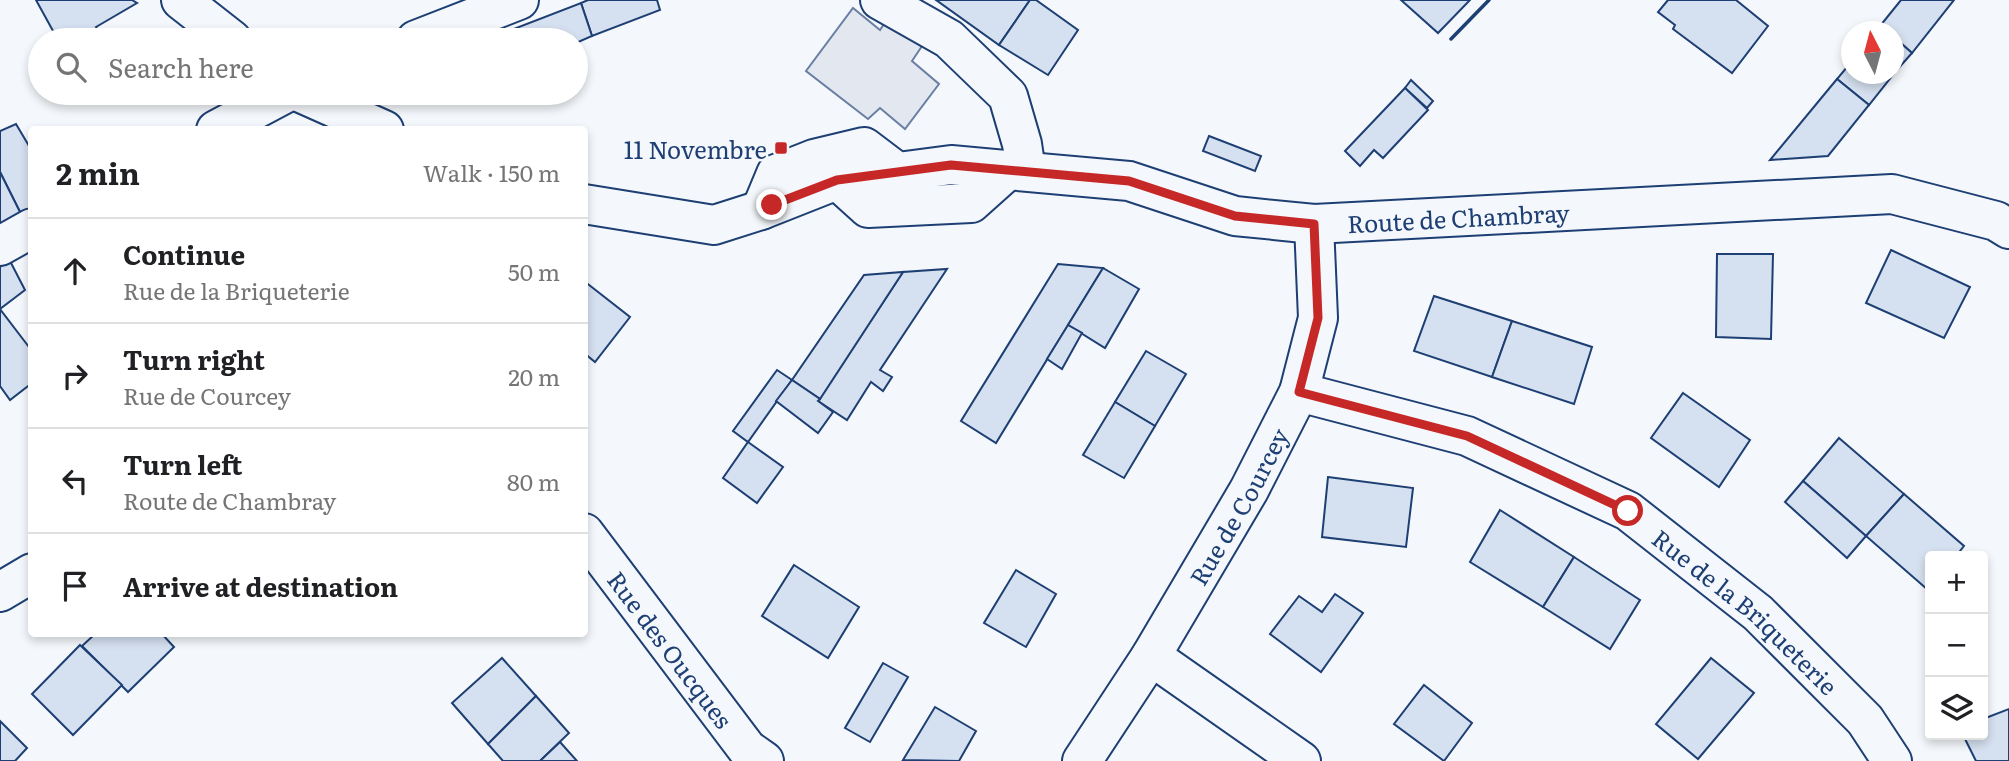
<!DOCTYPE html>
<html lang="en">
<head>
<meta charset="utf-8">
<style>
  body { margin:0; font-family:Literata,serif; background:#f6f6f6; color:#202124 }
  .controls { position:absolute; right:21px; bottom:21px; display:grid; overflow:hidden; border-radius:7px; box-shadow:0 4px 10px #0003 }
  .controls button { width:63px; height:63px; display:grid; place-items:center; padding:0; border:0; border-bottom:2px solid #e0e0e0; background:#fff; color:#202124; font:35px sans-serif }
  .compass { position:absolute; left:1841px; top:21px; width:63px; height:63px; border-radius:50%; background:#fff; box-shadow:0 4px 10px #0003; rotate:354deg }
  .stop { position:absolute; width:21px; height:21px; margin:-16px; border:5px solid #c62828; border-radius:50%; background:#fff }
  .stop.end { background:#c62828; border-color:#fff; box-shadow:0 2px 7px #0008 }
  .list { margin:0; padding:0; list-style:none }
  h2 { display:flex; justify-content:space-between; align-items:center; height:91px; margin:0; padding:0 28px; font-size:30px }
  h2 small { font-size:23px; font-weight:400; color:#757577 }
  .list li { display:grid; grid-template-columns:46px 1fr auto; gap:21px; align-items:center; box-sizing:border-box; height:105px; padding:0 28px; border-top:2px solid #e0e0e0 }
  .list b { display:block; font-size:26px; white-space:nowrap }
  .list p { margin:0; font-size:23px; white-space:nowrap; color:#757577 }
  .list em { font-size:23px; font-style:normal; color:#757577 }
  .icon { flex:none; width:38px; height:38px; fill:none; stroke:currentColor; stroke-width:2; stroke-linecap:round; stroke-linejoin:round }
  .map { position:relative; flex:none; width:2009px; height:761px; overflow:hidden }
  .search { position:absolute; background:#fff; box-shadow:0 4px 10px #0003; left:28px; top:28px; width:560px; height:77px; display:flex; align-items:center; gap:18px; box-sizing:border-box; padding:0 24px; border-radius:38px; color:#757577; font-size:26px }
  .panel { position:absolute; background:#fff; box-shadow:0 4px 10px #0003; left:28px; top:126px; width:560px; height:511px; border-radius:7px }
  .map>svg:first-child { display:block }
  .parking { fill:#e3e8f0; stroke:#687fa3; stroke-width:2 }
  .building { fill:#d5e0f0; stroke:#1d3f73; stroke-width:2 }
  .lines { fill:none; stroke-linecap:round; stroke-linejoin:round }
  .minor-casing { stroke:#1d3f73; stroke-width:42 }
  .minor { stroke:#f4f7fb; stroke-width:38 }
  .wall { stroke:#1d3f73; stroke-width:3.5 }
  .route { stroke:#c62828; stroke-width:9 }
  .poi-dot { fill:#c62828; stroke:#f4f7fb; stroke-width:2.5 }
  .labels { text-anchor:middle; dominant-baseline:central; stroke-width:5; stroke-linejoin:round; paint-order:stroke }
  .poi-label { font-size:24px; fill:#1d3f73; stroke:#f4f7fb; text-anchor:end }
  .street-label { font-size:24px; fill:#1d3f73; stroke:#f4f7fb }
</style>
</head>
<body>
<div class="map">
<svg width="2009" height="761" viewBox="0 0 2009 761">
  <rect width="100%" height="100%" fill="#f4f7fb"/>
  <polygon class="parking" points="853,8 880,30 888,18 922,46 912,61 939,84 905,129 880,108 868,119 806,71"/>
  <g class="building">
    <polygon points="36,0 132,0 137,3 96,27 104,40 58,40"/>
    <polygon points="588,0 657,0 660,10 592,36 581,3"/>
    <polygon points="936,0 1030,0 999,45"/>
    <polygon points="1030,0 1036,0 1078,30 1048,75 999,45"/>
    <polygon points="1401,0 1470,0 1438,33"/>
    <polygon points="1668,0 1736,0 1768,26 1732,73 1673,29 1675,25 1658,12"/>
    <polygon points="1901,0 1954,0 1912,53 1894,37 1894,32 1886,32 1880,26"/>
    <polygon points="581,3 592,36 576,43 576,40 515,40 511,30"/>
    <polygon points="511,30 515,40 485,40"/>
    <polygon points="1894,37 1912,53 1896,71 1894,69"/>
    <polygon points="1852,61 1852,74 1894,74 1894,69 1896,71 1869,105 1837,79"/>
    <polygon points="1837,79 1869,105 1828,156 1770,160"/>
    <polygon points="1411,80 1433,101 1427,108 1405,88"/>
    <polygon points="1405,88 1428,110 1383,158 1374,150 1360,166 1345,151"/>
    <polygon points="16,124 32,151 32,213 23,218 0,172 0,131"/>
    <polygon points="1209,136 1261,156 1255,171 1203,151"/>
    <polygon points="0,172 23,218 0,231"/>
    <polygon points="1891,250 1970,287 1944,338 1866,303"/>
    <polygon points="1717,254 1773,254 1771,339 1716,337"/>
    <polygon points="10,261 25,290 0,309 0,267"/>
    <polygon points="1058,264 1103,268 996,443 961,421"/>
    <polygon points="1103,268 1139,289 1105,348 1068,325"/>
    <polygon points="947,269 880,370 892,377 883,391 871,382 847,420 818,401 903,272"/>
    <polygon points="903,272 820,399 792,380 864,275"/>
    <polygon points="584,281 630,317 595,362 584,353"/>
    <polygon points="1434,296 1512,321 1492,377 1414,351"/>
    <polygon points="0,309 32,351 32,383 10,400 0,386"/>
    <polygon points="1512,321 1592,347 1574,404 1492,377"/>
    <polygon points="1068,325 1082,333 1062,369 1047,359"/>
    <polygon points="1146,351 1186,374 1155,426 1115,402"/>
    <polygon points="777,370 792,380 748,442 733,431"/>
    <polygon points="792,380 820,399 818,401 833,412 818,433 776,401"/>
    <polygon points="1683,393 1750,440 1719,487 1651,438"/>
    <polygon points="1115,402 1155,426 1124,478 1083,455"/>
    <polygon points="1839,438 1904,494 1866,536 1803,481"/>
    <polygon points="748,442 783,467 757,503 723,478"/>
    <polygon points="1328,477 1413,488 1406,547 1322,537"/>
    <polygon points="1803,481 1866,536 1847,558 1785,502"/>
    <polygon points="1904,494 1964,546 1956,556 1930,556 1930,587 1928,590 1866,536"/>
    <polygon points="1500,510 1574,557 1543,607 1470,562"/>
    <polygon points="1574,557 1640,600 1610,649 1543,607"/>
    <polygon points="794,565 859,607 828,658 762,616"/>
    <polygon points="1016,570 1056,594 1026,647 984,623"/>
    <polygon points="1335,594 1363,613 1321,672 1270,634 1299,596 1322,612"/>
    <polygon points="95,634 162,634 174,647 128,692 82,646"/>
    <polygon points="80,645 122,685 73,735 32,694"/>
    <polygon points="502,658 536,696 488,744 452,703"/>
    <polygon points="1711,658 1754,693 1698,759 1656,724"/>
    <polygon points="883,663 908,677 870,742 845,728"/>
    <polygon points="1424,685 1472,723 1444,761 1394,724"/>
    <polygon points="536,696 569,733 540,761 503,761 488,744"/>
    <polygon points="935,707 976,731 959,761 903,760"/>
    <polygon points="2009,709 2009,761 1976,761 1963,735 1983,735 1983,719"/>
    <polygon points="0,721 27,748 15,761 0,761"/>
    <polygon points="560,742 577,761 540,761"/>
  </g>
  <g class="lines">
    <g class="minor-casing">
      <g id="minor">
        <polyline points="181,0 232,40"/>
        <polyline points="880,0 949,39 1008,96 1022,144 1026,171"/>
        <polyline points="416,40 519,0"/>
        <polyline points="301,93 384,130"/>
        <polyline points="216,130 286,93"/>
        <polyline points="837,180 868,208 971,203 1008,170"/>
        <path id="s1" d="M 584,204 L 714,225 L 761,210 L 837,180 L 951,165 L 1129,181 L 1235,216 L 1314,224 L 1892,194 L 1996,221 L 2009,229"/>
        <polyline points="761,210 776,174 814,159 864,147 897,172"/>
        <polyline points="0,246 32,228"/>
        <path id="s2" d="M 1299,392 L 1467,436 L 1628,511 L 1758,613 L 1865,720 L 1892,761"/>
        <path id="s3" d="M 584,533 L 747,749 L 764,761"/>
        <polyline points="0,592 32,573"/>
        <polyline points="1151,656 1301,761"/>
        <path id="s4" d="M 1082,761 L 1151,656 L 1249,490 L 1299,392 L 1318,318 L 1314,224"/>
      </g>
    </g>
    <use href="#minor" class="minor"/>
    <polyline class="wall" points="1451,39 1489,0"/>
  </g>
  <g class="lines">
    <polyline class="route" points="772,205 837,180 951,165 1129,181 1235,216 1314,224 1318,318 1299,392 1467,436 1628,511"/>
  </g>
  <rect class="poi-dot" x="774" y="141" width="14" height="14" rx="3.5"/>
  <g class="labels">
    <g class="poi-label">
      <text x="767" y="148">11 Novembre</text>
    </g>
    <g class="street-label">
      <text stroke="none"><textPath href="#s1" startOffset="892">Route de Chambray</textPath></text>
      <text stroke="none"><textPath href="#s4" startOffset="299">Rue de Courcey</textPath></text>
      <text stroke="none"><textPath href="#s2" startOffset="506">Rue de la Briqueterie</textPath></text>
      <text stroke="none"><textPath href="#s3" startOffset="145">Rue des Oucques</textPath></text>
    </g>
  </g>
</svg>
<div class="controls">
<button>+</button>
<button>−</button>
<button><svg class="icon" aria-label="layers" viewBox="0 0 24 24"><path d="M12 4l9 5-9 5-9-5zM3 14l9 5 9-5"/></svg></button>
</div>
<svg class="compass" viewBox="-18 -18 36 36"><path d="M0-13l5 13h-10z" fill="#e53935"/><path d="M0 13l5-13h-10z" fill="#757577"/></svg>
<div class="stop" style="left:1628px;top:511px"></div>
<div class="stop end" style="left:772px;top:205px"></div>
<div class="search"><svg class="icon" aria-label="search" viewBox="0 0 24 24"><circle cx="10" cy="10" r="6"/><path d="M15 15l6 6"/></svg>Search here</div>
<section class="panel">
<h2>2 min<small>Walk · 150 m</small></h2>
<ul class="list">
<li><svg class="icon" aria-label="ahead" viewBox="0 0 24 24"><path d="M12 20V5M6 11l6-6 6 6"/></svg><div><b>Continue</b><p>Rue de la Briqueterie</p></div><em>50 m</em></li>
<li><svg class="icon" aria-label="right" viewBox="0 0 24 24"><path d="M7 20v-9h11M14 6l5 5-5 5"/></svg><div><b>Turn right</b><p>Rue de Courcey</p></div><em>20 m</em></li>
<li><svg class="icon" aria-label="left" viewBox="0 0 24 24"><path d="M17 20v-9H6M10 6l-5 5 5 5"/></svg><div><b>Turn left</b><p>Route de Chambray</p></div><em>80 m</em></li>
<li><svg class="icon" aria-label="arrive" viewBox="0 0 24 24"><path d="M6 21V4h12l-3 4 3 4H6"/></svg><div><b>Arrive at destination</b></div></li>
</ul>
</section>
</div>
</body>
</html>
